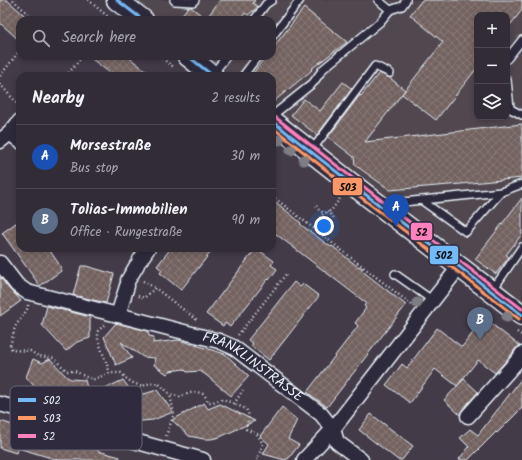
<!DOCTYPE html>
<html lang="en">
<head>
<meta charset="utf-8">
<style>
  body { margin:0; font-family:Kalam,sans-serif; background:#3d3842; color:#f1f3f6 }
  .controls { position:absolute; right:12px; top:12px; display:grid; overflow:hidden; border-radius:8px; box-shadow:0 2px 6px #0003 }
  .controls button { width:36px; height:36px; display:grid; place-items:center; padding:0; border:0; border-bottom:1px solid #4d4851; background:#322c36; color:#f1f3f6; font:20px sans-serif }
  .you { position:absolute; left:324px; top:226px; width:14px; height:14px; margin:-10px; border:3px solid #fff; border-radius:50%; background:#1a73e8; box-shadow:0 0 0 6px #1a73e833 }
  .badge { display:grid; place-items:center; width:26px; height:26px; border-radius:50%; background:#ffd166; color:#fff; font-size:13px; font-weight:700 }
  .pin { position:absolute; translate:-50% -33px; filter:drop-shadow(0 1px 2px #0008) }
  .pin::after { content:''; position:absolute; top:21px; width:14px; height:12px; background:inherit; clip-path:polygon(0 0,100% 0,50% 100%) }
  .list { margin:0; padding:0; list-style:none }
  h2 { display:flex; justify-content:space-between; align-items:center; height:52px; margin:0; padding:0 16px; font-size:17px }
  h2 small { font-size:13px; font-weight:400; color:#a8a7ad }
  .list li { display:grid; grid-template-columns:26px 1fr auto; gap:12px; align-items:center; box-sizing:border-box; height:64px; padding:0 16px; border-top:1px solid #4d4851 }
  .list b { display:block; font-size:15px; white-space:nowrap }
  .list p { margin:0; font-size:13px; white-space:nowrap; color:#a8a7ad }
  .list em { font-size:13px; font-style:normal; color:#a8a7ad }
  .icon { flex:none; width:22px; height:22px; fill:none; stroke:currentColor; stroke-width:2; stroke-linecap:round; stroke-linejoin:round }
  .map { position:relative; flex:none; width:522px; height:460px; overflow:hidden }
  .search { position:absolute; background:#322c36; box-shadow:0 2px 6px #0003; left:16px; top:16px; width:260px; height:44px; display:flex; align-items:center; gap:10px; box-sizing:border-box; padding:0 14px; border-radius:12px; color:#a8a7ad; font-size:15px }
  .panel { position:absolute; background:#322c36; box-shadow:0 2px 6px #0003; left:16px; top:72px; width:260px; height:180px; border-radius:12px }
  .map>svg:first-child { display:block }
  .built { fill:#51474f; fill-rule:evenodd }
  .building { fill:url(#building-cross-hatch); stroke:#e8f1f8 }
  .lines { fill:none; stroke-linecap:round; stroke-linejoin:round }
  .lane-casing { stroke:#e8f1f8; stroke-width:10 }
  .street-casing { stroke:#e8f1f8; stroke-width:17 }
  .secondary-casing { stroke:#e8f1f8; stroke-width:23 }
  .path { stroke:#e8f1f8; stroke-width:2.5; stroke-dasharray:1 3; stroke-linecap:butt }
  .lane { stroke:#2f2a3d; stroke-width:7 }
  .street { stroke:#2f2a3d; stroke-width:14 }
  .secondary { stroke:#2f2a3d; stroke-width:20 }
  .bus-1-casing { stroke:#2f2a3d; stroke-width:6 }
  .bus-2-casing { stroke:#2f2a3d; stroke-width:6 }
  .bus-3-casing { stroke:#2f2a3d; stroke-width:6 }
  .bus-1 { stroke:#73baf8; stroke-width:3 }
  .bus-2 { stroke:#fc9868; stroke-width:3 }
  .bus-3 { stroke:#ff80be; stroke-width:3 }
  .tree { fill:#7b7e84 }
  .labels { text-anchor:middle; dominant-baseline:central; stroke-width:3; stroke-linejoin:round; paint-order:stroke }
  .street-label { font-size:14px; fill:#e8f1f8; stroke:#2f2a3d }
  .key { fill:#2f2a3d; stroke:#666675; stroke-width:1 }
  .key-label { font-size:11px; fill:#e8f1f8 }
  .line-badge { stroke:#2f2a3d; stroke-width:1.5 }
  .pale-badge-label { font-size:11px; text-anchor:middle; font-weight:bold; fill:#111 }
</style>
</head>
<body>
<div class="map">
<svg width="522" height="460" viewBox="0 0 522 460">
  <defs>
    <pattern id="building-cross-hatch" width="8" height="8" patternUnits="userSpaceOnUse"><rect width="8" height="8" fill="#736260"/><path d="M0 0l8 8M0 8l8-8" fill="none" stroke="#877978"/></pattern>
  </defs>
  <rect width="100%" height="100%" fill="#433b48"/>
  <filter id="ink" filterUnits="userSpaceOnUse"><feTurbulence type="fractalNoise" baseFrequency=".025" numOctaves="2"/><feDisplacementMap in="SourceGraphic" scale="8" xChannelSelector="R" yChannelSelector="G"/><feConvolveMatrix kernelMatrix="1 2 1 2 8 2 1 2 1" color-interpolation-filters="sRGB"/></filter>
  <g filter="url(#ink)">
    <path class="built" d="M 134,0 L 522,0 L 522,301 L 272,107 L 272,76 L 232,76 L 206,56 L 272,56 L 272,20 L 160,20 ZM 477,15 L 507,15 L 507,117 L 477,117 Z"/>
    <g class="building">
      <polygon points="0,0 7,0 30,20 20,20 20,41 0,23"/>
      <polygon points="220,0 255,0 253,3 258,7 248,15 245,13 240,20 178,20 188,7 191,7 206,19"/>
      <polygon points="422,0 522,0 522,10 507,29 507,15 477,15 477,68 436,120 402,94 443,42 410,15"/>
      <polygon points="304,8 347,42 311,69 312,70 272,103 272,76 251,76 266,56 272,56 272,49"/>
      <polygon points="88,56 127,56 153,76 114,76"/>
      <polygon points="379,73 390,78 405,90 365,142 522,124 522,178 461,184 390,190 355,165 354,157 328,137 360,95 361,96"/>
      <polygon points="343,82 352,89 317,135 291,115 304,99 320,111"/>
      <polygon points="522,198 522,234 506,255 509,257 496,274 475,259"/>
      <polygon points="272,199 301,223 300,224 331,247 332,246 357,266 363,268 361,270 406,305 327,407 307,392 358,326 355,323 366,308 364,306 366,303 272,231"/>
      <polygon points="20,220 20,248 48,248 61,267 61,271 40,286 2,233"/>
      <polygon points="171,248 214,248 181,290 160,273 162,270 157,266"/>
      <polygon points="256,248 274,261 271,265 277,269 269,280 268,279 230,327 225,323 223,326 206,314"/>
      <polygon points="81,266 86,266 114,274 106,303 73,295"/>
      <polygon points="0,277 10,290 16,295 21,301 0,316"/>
      <polygon points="294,282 300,287 303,284 319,296 269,360 251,346 253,344 248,340"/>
      <polygon points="47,306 90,317 90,338 77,342 66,351 42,325"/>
      <polygon points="484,318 520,346 515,349 512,354 495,373 478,360 457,386 435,369 410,403 386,385 402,364 407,368 437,328 462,347"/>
      <polygon points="116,323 148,331 149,336 154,337 153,343 179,340 225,354 249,376 231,396 206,375 200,371 187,372 184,369 170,371 167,374 154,365 155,358 143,357 121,342 132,358 116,365 104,337"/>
      <polygon points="33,359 42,363 50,359 67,377 71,379 85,380 89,396 123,380 131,391 136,393 144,394 157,390 173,412 153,420 142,421 129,420 128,421 84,395 86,409 69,410 60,408 52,403 45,398 26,377"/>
      <polygon points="522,378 522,408 497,433 496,432 468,460 461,460 459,459 469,447 460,438 470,429 478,435"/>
      <polygon points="464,379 478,392 462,410 460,415 444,400"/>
      <polygon points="204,403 208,409 220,404 255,421 220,437 211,439 204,439 189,436 172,420"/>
      <polygon points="282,407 297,420 288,439 299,445 289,458 285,460 263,454 269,444 260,436"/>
      <polygon points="371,414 413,446 402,460 398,460 359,430"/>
      <polygon points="0,421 65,441 98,450 98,451 120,457 119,460 58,460 18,448 16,453 0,448"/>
    </g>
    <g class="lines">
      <g class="lane-casing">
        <g id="lane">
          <polyline points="174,0 175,1 193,2 195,0"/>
          <polyline points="378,0 390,10 402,6 406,0"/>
          <polyline points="254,20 266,4 272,0"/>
          <polyline points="272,37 300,0"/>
          <polyline points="507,59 522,40"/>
          <polyline points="212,75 227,56"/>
          <polyline points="243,76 258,56"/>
          <polyline points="507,80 510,108"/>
          <polyline points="507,107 522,115"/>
          <polyline points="272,116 313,83 323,69 380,22 390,10"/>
          <polyline points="312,150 375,66 390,73"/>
          <polyline points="501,192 522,184"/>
          <polyline points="388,209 403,202 501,192 466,232 421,200"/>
          <polyline points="395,274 432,300"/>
          <polyline points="492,291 522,247"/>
        </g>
      </g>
      <g class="street-casing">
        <g id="street">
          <polyline points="10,133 20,141"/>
          <polyline points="0,141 10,133 20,121"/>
          <polyline points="140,260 148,248"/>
          <polyline points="0,263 17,285 27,292 118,315"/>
          <polyline points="128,280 137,265"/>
          <path id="s1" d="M 127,286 L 118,315 L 219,341 L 233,347 L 321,414 L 333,429 L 337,442 L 361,460"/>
          <polyline points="0,404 203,460"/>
          <polyline points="468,416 519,359 522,354"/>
          <polyline points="304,460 333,429 437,295 460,266"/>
        </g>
      </g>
      <g class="secondary-casing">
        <g id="secondary">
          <polyline points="117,0 143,20"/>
          <polyline points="188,56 213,76"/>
          <polyline points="272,121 352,184 522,315"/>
        </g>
      </g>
      <g class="path">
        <polyline points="13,0 35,20"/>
        <polyline points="88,0 112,20"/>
        <polyline points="159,56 175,68"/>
        <polyline points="0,76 20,50"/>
        <polyline points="66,76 83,56"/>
        <polyline points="0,84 20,107"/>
        <polyline points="272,196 412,305"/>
        <polyline points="316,206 319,210 324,213"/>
        <polyline points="327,212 333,216 334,220"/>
        <polyline points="314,228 319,222 319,219 324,213 331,211 341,197"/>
        <polyline points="143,281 155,288"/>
        <polyline points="138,296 144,298 155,288 197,320"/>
        <path d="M 28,305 L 28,308 L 15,327 L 10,346 L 12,350 L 30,351 L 38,356 L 53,358 L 67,371 L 75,371 L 86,377 L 94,379 L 110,373 L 121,373 L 128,380 L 135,384 L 143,386 L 150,383 L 159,384 L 170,394 L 180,397 C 186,394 196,390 203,394 C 205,395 207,399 208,402 L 213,402 L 223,399 L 246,409 L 249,415 L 246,429 L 257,434 L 263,444 L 257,460"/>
        <polyline points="104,325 98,331 98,340 110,373"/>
        <polyline points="517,332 522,335"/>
        <polyline points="238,335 287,273"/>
        <polyline points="234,404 243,390"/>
        <polyline points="166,436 174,414 170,394"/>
      </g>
      <use href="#lane" class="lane"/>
      <use href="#street" class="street"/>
      <use href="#secondary" class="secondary"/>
      <g class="bus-1-casing">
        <g id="bus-1">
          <polyline points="117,0 143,20"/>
          <polyline points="188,56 213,76"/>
          <polyline points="272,121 352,184 522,315"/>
        </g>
      </g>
      <g class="bus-2-casing">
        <polyline id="bus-2" points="272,127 349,188 519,319"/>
      </g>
      <g class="bus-3-casing">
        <polyline id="bus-3" points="275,117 355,180 522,309"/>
      </g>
      <use href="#bus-1" class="bus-1"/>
      <use href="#bus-2" class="bus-2"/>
      <use href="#bus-3" class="bus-3"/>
    </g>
    <g class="tree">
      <circle cx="279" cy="140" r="5.5"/>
      <circle cx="291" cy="150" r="5.5"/>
      <circle cx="304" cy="160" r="5.5"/>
      <circle cx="342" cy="189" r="5.5"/>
      <circle cx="417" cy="303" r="5.5"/>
      <circle cx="507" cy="317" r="5.5"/>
    </g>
  </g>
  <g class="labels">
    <g class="street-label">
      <text stroke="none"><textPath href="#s1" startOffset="177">FRANKLINSTRASSE</textPath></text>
    </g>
  </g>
  <rect x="10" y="386" width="132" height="64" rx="6" class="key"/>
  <rect x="18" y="398" width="18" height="4" fill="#73baf8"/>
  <rect x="18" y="416" width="18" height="4" fill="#fc9868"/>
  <rect x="18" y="434" width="18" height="4" fill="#ff80be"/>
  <g class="key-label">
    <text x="43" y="404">502</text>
    <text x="43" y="422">503</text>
    <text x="43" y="440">52</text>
  </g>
  <g class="line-badge">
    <rect x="332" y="177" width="31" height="19" rx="4" fill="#fc9868"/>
    <rect x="410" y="222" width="23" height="19" rx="4" fill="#ff80be"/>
    <rect x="429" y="245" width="30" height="20" rx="4" fill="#73baf8"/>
  </g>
  <g class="pale-badge-label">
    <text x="348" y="191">503</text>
    <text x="422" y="236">52</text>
    <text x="444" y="259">502</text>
  </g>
</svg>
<div class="controls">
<button>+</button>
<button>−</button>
<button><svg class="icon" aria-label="layers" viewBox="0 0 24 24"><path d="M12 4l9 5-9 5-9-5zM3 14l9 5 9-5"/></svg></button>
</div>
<div class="you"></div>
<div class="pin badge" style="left:396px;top:227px;background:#1a4fb4">A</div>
<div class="pin badge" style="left:480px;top:340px;background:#5c6f8a">B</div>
<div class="search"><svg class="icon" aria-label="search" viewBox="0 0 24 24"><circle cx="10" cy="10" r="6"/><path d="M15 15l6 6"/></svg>Search here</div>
<section class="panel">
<h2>Nearby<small>2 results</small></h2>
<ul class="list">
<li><span class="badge" style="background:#1a4fb4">A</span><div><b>Morsestraße</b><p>Bus stop</p></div><em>30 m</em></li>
<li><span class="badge" style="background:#5c6f8a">B</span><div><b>Tolias-Immobilien</b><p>Office · Rungestraße</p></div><em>90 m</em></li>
</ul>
</section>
</div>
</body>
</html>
